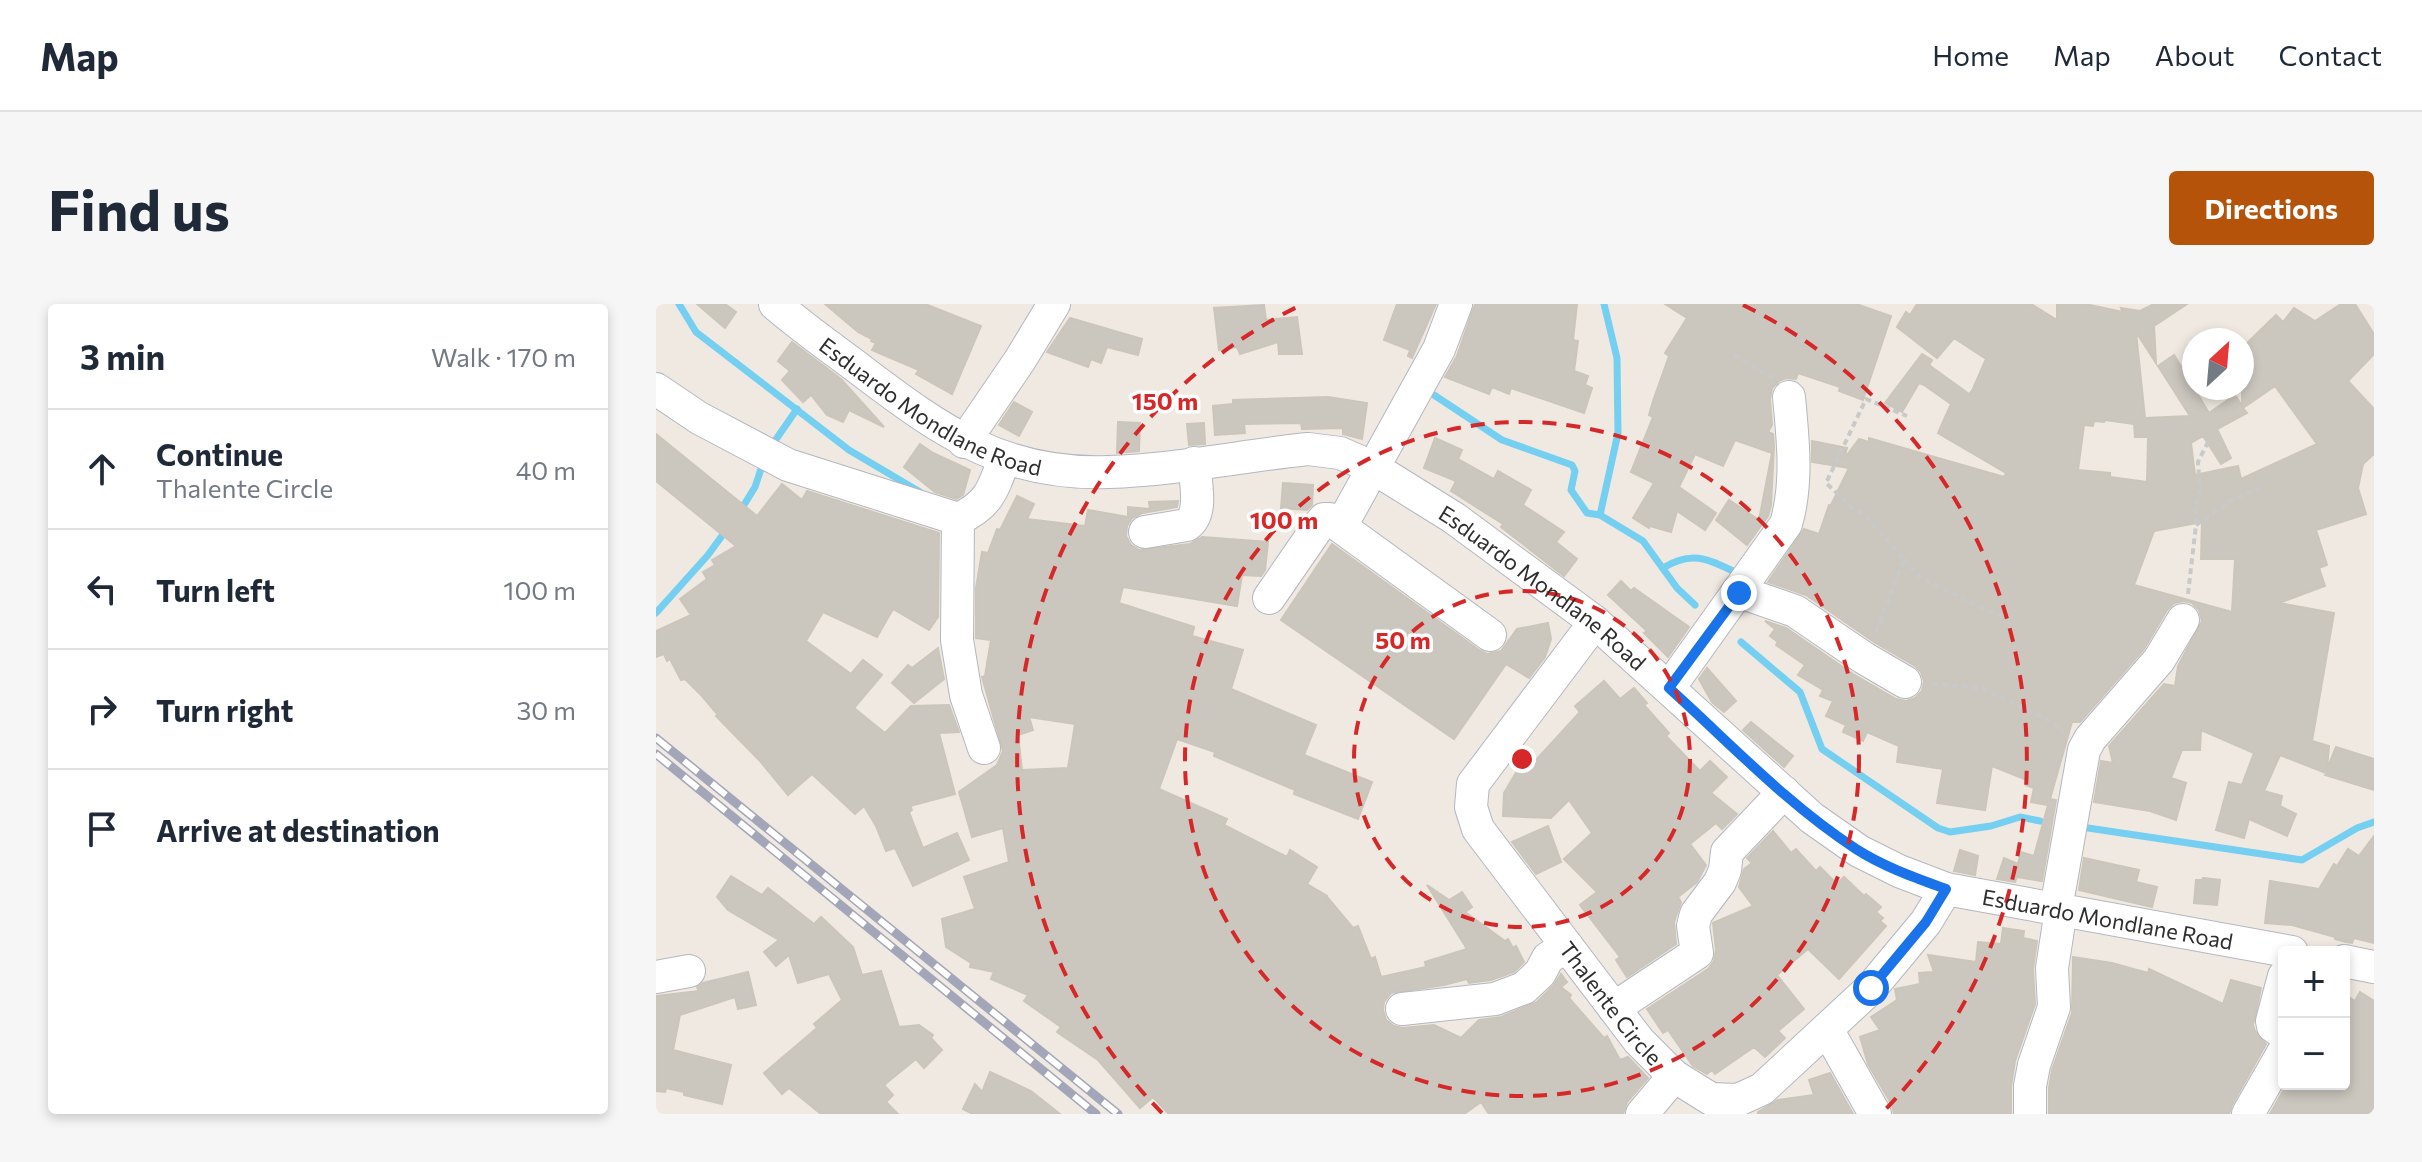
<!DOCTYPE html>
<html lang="en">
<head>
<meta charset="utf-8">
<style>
  body { margin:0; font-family:Commissioner,sans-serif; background:#f6f6f7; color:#1f2937 }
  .controls { position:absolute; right:24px; bottom:24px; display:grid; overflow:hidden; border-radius:8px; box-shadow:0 4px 12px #0003 }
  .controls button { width:72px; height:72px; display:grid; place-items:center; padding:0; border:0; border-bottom:2px solid #e0e1e3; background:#fff; color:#1f2937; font:40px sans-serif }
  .compass { position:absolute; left:1526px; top:24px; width:72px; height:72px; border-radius:50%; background:#fff; box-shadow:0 4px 12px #0003; rotate:26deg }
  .stop { position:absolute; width:24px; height:24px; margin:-18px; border:6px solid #1a73e8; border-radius:50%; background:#fff }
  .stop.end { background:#1a73e8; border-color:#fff; box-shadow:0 2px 8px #0008 }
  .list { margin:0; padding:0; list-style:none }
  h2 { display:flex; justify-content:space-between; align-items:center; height:104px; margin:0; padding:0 32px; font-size:34px }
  h2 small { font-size:26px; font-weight:400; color:#747a83 }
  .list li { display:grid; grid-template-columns:52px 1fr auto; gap:24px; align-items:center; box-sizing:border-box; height:120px; padding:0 32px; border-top:2px solid #e0e1e3 }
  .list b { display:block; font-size:30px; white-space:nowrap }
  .list p { margin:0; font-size:26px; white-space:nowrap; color:#747a83 }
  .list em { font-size:26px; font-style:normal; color:#747a83 }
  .icon { flex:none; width:44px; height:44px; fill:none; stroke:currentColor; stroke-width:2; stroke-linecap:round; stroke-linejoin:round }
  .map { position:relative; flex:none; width:1718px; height:810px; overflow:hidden; border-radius:8px }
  header { display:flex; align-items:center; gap:48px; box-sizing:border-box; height:112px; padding:0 40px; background:#fff; border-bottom:2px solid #e0e1e3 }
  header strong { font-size:38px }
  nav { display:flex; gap:44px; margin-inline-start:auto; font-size:28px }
  .intro { display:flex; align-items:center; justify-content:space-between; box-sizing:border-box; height:192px; padding:0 48px }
  h1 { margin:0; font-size:56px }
  .button { padding:20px 36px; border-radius:8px; background:#b45309; color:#fff; font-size:28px; font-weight:700 }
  main { display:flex; gap:48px; padding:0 48px }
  aside { flex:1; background:#fff; border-radius:8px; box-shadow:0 4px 12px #0003 }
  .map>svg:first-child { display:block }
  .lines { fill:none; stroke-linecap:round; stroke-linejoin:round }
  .stream { stroke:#75cff0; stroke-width:7 }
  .building { fill:#cbc7bf; stroke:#cbc5ba; stroke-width:2; fill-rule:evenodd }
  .minor-casing { stroke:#b4b7c1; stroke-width:34 }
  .path { stroke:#c9c9c9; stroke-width:4; stroke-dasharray:6 4; stroke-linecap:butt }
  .minor { stroke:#fff; stroke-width:32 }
  .rail-casing { stroke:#a3a6b8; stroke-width:9 }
  .rail { stroke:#fff; stroke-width:6; stroke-dasharray:18; stroke-linecap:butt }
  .route { stroke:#1a73e8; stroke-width:10 }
  .ring { fill:none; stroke:#d62828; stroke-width:4; stroke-dasharray:14 10 }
  .labels { text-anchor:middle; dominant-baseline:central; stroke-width:7; stroke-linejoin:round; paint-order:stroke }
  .street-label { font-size:22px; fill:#2e2e2e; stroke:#fff }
  .centre { fill:#d62828; stroke:#fff; stroke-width:4 }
  .ring-label { font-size:24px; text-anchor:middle; font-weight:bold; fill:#d62828; stroke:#fff; stroke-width:7; stroke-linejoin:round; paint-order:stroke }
</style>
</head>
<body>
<header>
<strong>Map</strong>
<nav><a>Home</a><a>Map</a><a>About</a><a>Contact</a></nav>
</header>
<div class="intro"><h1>Find us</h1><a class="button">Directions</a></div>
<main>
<aside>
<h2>3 min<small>Walk · 170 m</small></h2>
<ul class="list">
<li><svg class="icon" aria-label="ahead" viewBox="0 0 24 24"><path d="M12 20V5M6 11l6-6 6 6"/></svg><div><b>Continue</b><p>Thalente Circle</p></div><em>40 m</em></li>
<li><svg class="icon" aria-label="left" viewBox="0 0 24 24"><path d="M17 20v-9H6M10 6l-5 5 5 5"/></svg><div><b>Turn left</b></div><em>100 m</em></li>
<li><svg class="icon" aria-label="right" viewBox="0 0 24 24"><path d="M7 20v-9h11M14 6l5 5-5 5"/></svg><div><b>Turn right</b></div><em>30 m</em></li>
<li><svg class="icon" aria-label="arrive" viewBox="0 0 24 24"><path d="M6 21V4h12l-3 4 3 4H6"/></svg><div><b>Arrive at destination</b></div></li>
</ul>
</aside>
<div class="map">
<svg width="1718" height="810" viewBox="0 0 1718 810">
  <rect width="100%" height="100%" fill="#efe9e1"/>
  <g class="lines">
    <g class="stream">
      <polyline points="23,0 40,28 193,146 264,188"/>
      <polyline points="778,91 846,136 916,161 919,167 915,186 931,209 944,211 987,237 1021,284 1039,301"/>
      <polyline points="114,144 141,105"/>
      <polyline points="83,209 99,183 107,159"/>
      <polyline points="944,211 962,129 961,54 948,0"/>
      <path d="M 1007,264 C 1037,245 1054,256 1083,270"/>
      <polyline points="0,309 52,251 71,225"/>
      <polyline points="1085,338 1144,388 1166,445 1282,524 1294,528 1335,522 1364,513 1384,517"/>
      <polyline points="1432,524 1646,556 1701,524 1718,518"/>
    </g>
  </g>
  <g class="building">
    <polygon points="41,0 69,0 80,8 69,24"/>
    <polygon points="169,0 269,0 325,22 296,90 260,70 263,66 216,46 220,39 215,37 216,35 202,28"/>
    <polygon points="741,0 780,0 756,54 752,52 754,46 728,36"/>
    <polygon points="819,0 921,0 917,36 922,37 918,67 932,72 929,81 936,84 928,109 855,84 853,90 836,83 833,90 789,73 801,52"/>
    <polygon points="1009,0 1200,0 1235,12 1207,96 1183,87 1184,83 1142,69 1140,75 1130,74 1123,77 1116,84 1114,95 1116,121 1112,128 1117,130 1118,142 1115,201 1112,212 1091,241 1060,216 1073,196 1103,216 1116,149 1079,136 1067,162 1039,150 1023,183 1060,209 1049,226 1021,207 1015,228 994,222 993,224 977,214 998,179 975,168 997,113 993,111 997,97 1013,52 1009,49 1031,14"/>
    <path d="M 1261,0 L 1375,0 L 1401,16 L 1401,0 L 1429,0 L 1467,8 L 1465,4 L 1484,7 L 1498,0 L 1531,0 L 1498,22 L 1500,59 L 1480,28 L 1489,114 L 1534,112 L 1502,62 L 1518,51 L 1553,109 L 1579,91 L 1586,102 L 1586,44 L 1620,11 L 1627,18 L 1638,4 L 1659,17 L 1685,0 L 1699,0 L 1718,30 L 1718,50 L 1692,77 L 1718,105 L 1718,150 L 1707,160 L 1702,184 L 1710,210 L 1660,226 L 1671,261 L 1663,264 L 1669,282 L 1623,299 L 1678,309 L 1656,437 L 1673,442 L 1671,465 L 1680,443 L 1718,455 L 1718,486 L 1669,471 L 1670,469 L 1624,451 L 1608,487 L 1626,492 L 1624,502 L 1640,510 L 1631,532 L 1593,515 L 1588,534 L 1560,526 L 1573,478 L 1586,481 L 1598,449 L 1545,426 L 1544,446 L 1526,446 L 1515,474 L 1530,479 L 1520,516 L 1494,507 L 1438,498 L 1445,457 L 1457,459 L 1453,442 L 1508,380 L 1519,382 L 1522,362 L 1546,317 L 1543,306 L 1536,299 L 1528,297 L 1518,299 L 1511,306 L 1488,345 L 1424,418 L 1416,418 L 1394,495 L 1400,496 L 1386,577 L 1361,573 L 1359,578 L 1341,575 L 1348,554 L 1362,560 L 1365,548 L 1378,552 L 1392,501 L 1375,498 L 1378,484 L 1370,481 L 1371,476 L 1336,462 L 1329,506 L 1281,499 L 1287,465 L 1241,458 L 1243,442 L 1211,428 L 1207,437 L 1187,428 L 1190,421 L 1170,412 L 1177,397 L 1164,392 L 1167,386 L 1142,371 L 1149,361 L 1120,341 L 1122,338 L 1114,332 L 1119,325 L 1109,317 L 1130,324 L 1197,370 L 1240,395 L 1250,397 L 1259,394 L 1266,387 L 1268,377 L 1265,368 L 1259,362 L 1218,338 L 1150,291 L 1112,278 L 1148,225 L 1163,230 L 1173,201 L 1175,201 L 1193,164 L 1156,158 L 1156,137 L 1191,144 L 1188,155 L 1203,135 L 1213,138 L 1213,134 L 1348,173 L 1350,169 L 1282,129 L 1295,100 L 1268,81 L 1263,79 L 1246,108 L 1229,99 L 1266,50 L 1276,56 L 1273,61 L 1313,90 L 1316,87 L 1330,55 L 1298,34 L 1281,54 L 1241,23 L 1250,8 L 1254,11 ZM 1619,82 L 1661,140 L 1585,175 L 1582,162 L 1539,171 L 1535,139 L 1547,132 L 1565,160 L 1575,154 L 1561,125 L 1591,109 L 1587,104 ZM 1449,116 L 1478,120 L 1479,133 L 1492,133 L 1491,178 L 1454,173 L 1454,169 L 1422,166 L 1428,121 L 1437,122 L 1438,117 L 1448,118 ZM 1546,218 L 1545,255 L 1579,255 L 1576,308 L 1478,281 L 1498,227 Z"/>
    <polygon points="608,1 610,16 641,13 646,50 623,50 622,38 584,50 581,43 563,46 558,4"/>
    <polygon points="414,14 486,35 482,51 451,43 445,59 435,55 432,63 391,48"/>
    <polygon points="136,38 185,75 228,123 193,106 187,118 171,111 155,91 147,98 126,76 134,67 122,57"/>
    <polygon points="672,93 711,99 706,135 687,130 687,124 646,125 645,119 588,120 589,129 559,131 557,102 577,100 577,96"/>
    <polygon points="358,98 376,108 363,132 343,121"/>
    <polygon points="462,118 484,119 483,147 461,149"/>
    <polygon points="548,119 549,140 533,141 531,120"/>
    <polygon points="0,130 101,212 126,180 146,196 151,187 283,229 282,313 273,326 237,305 221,333 167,308 150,337 195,370 207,356 226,371 198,404 229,429 255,402 293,401 303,428 283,429 299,490 254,502 256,506 253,508 267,544 301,529 313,556 257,582 239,544 230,547 220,522 208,502 199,510 156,470 132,491 104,457 60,412 62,411 46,392 29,375 25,376 14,355 11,357 8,350 0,353 0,327 35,311 24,295 51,275 47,268 59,261 56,256 80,242 0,177"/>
    <polygon points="779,134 806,146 802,155 838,175 842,167 875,186 867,201 908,228 900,238 921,255 908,272 845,223 847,220 795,187 800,177 768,164"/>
    <polygon points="264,140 277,149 314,166 307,191 300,195 279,188 248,163"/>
    <polygon points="627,179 657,181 656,201 651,206 625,204"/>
    <path d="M 361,192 L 378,200 L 371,215 L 429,222 L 432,206 L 472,213 L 472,203 L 494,205 L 493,198 L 522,197 L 521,203 L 486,209 L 476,214 L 471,222 L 470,232 L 475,241 L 483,246 L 534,240 L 546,233 L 612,238 L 609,266 L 605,272 L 586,271 L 581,302 L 467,283 L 463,299 L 538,323 L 536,332 L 587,346 L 575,385 L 660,421 L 648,451 L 716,478 L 702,515 L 638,490 L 639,486 L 558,452 L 559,448 L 521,435 L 503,485 L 571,515 L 568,521 L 631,553 L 634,546 L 661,563 L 651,580 L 671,592 L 668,598 L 672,594 L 697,624 L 702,622 L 715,655 L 719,653 L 725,673 L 770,663 L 769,658 L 811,645 L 771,581 L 793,596 L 806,588 L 816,603 L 809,608 L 849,637 L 852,635 L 857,644 L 860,642 L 868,658 L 858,668 L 835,676 L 813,679 L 811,675 L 788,681 L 735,689 L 728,698 L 727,706 L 730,716 L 738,722 L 747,724 L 778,721 L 805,734 L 823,716 L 845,713 L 881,698 L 897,682 L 905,670 L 911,678 L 905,683 L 915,691 L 913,694 L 948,734 L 951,732 L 964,756 L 972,753 L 992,774 L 971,798 L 967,810 L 833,810 L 825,798 L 808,810 L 513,810 L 497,793 L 484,804 L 442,756 L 401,728 L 405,723 L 368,697 L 372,691 L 335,675 L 338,668 L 314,663 L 315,659 L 290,643 L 286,615 L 319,605 L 308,573 L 353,558 L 347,524 L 316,533 L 303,488 L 341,461 L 347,447 L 326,373 L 329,372 L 335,336 L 320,334 L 320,284 L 326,248 L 332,249 L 341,225 L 344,226 ZM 373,413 L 419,420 L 412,464 L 366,466 L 362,431 L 377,426 Z"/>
    <polygon points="676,240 823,346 831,350 845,347 861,325 892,319 895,335 889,353 873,374 850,360 798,435 625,316"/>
    <polygon points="965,277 975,287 978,284 1033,323 1012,353 988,329 991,327 952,291"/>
    <polygon points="282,344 288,375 258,399 236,379 252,361 256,364"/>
    <polygon points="1051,364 1080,397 1068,408 1056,398 1043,375"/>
    <polygon points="948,377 964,395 978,384 991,399 988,401 1013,429 1010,432 1044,467 1054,457 1071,473 1055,489 1081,510 1066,525 1060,519 1034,540 1050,561 1041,578 1022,593 1025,598 1018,618 1020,640 971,673 960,656 964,653 924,601 941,588 908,555 936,529 913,496 895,514 847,512 848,489 871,450 880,456 924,408 919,402"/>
    <polygon points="1095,418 1137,452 1128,463 1087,426"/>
    <polygon points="892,522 905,558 880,570 856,538"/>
    <polygon points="1117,527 1135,549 1140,545 1160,567 1164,563 1181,580 1188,573 1208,592 1210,590 1225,603 1220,608 1227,614 1224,617 1230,622 1183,675 1152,645 1121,671 1148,705 1122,727 1129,734 1109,753 1098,743 1059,770 1056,766 1051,770 1037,762 1012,726 1007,729 991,705 1052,665 1058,657 1060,646 1057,619 1097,602 1083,583 1088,565 1096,559 1091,554"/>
    <polygon points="1718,532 1718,639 1698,634 1696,639 1690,638 1679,635 1679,633 1636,621 1609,619 1614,577 1663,585 1678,560 1681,562 1692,545 1703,552"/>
    <polygon points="1304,546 1322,552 1319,571 1298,567"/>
    <polygon points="1428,554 1483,566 1480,578 1501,583 1496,603 1423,586"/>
    <polygon points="75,572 106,591 112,584 158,620 165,613 197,643 206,671 225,667 243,723 263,721 277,731 275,734 286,746 268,764 260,755 228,781 237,791 230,798 242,810 165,810 133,784 126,790 108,769 161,724 158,720 186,696 173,670 142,679 133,651 120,662 108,648 123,636 72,606 61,593"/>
    <polygon points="1547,574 1564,576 1561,601 1538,599 1540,576 1546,576"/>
    <polygon points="1347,624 1368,627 1367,634 1381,637 1377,665 1379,700 1359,757 1355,782 1355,810 1238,810 1236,801 1212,760 1204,733 1224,726 1215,713 1241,696 1239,685 1264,680 1263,669 1278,668 1272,651 1320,658 1322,638 1345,640"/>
    <polygon points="1417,653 1456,659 1492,669 1493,665 1567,700 1575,676 1605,684 1597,721 1599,727 1610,740 1576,801 1573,810 1393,810 1393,784 1396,766 1416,709"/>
    <polygon points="92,668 100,701 82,705 79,693 24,711 17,746 75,761 66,800 28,791 28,788 10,784 9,788 0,787 0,692 43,687 41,683 47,679"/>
    <polygon points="1704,688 1718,697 1718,810 1614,810 1631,780 1688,780 1688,690 1699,697"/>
    <polygon points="334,768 375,787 404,810 317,810 307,805 319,780 326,788"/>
    <polygon points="1174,769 1197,810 1102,810 1102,808 1122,796 1158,791 1153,776"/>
  </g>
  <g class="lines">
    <g class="minor-casing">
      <g id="minor">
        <path id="s1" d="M 119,0 C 147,24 177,45 206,67 C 285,127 348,172 452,168 C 519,166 586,152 652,145 L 684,149 L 716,163 L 798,214 L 939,318 L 1156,514 L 1203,547 L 1243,567 L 1290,585 L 1636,648"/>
        <path d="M 0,85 L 43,114 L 132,161 L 302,215 C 333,201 337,186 348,155"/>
        <polyline points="308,138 364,56 398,0"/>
        <polyline points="302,215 301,336 310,391 328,444"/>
        <polyline points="685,222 783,45 800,0"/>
        <path d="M 489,228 L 531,221 C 548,209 539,177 538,159"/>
        <polyline points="1084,288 1139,307 1208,354 1249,378"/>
        <polyline points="613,294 664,220 668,215 674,215 834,331"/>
        <path id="s2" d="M 939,318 L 817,480 L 815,503 L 822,525 L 983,737 L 1018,772 L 1055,795 L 1082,796 L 1106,785 L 1215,684 L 1270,618 L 1290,585"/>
        <path d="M 1013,384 L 1130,220 C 1142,179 1137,136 1133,93"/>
        <polyline points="1400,605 1428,446 1434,435 1503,356 1527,316"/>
        <polyline points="1688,657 1718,663"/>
        <polyline points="1628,672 1616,717 1617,722 1628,730"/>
        <polyline points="0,673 33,667"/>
        <polyline points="958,704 1041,649 1037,622 1040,610 1064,578 1069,566 1071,548 1128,488"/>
        <polyline points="746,705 839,695 868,684 884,669 892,654 911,642"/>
        <polyline points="1171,725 1219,810"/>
        <polyline points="986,810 1018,772"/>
        <polyline points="1374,810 1374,782 1378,761 1398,703 1396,664 1405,606"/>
        <polyline points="1592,810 1628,747"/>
      </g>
    </g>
    <g class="path">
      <polyline points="1078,51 1117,74"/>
      <polyline points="1540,221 1576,196 1605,184"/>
      <polyline points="1248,255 1263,273 1332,307 1360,317"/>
      <polyline points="1532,290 1540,221 1539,204 1544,187 1542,158 1554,134"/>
      <polyline points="1220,328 1248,255 1209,211 1196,203 1170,179 1210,95 1251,112"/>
      <polyline points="1276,380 1326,384 1389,414 1407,428"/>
    </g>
    <use href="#minor" class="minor"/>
    <g class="rail-casing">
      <g id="rail">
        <polyline points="0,434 462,810"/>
        <polyline points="0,450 440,810"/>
      </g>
    </g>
    <use href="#rail" class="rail"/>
  </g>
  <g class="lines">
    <path class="route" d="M 1083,289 L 1013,384 C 1074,439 1132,501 1200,545 C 1228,563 1260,574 1290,585 L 1270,618 L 1215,684"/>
  </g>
  <g class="ring">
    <circle cx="866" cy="455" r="168"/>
    <circle cx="866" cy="455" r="337"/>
    <path d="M506 809A505 505 0 0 1 645 1M1087 1A505 505 0 0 1 1226 809"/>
  </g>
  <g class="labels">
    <g class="street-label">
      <text stroke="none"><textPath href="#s1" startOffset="188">Esduardo Mondlane Road</textPath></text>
      <text stroke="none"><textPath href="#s1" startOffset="860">Esduardo Mondlane Road</textPath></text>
      <text stroke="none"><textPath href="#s1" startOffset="1532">Esduardo Mondlane Road</textPath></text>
      <text stroke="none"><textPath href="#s2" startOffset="468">Thalente Circle</textPath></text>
    </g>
  </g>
  <circle cx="866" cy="455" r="12" class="centre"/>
  <g class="ring-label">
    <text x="509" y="106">150 m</text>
    <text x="628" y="225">100 m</text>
    <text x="747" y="345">50 m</text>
  </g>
</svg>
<div class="controls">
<button>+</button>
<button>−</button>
</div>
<svg class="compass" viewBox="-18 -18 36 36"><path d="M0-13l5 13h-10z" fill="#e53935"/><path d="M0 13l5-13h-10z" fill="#747a83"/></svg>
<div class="stop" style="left:1215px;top:684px"></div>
<div class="stop end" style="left:1083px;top:289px"></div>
</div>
</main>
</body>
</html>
